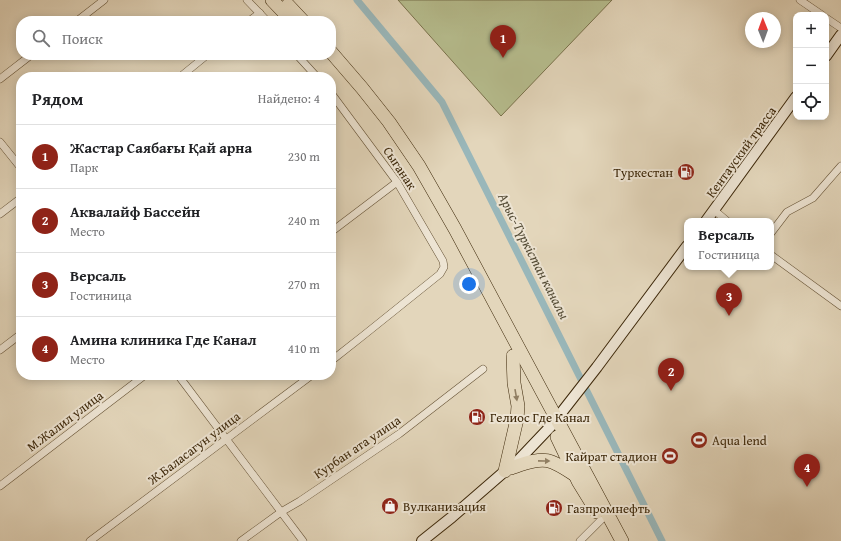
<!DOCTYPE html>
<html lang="ru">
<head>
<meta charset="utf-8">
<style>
  body { margin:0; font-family:"Gentium Book Plus",serif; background:#f6f6f6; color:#202124 }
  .controls { position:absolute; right:12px; top:12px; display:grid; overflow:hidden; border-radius:8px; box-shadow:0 2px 10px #0003 }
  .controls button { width:36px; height:36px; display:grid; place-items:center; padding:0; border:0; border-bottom:1px solid #e0e0e0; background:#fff; color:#202124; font:20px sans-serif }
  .compass { position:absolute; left:745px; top:12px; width:36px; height:36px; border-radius:50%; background:#fff; box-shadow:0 2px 10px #0003; rotate:359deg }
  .you { position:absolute; left:469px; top:284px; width:14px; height:14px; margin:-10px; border:3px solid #fff; border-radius:50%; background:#1a73e8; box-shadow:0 0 0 6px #1a73e833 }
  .badge { display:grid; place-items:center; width:26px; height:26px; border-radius:50%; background:#8f2418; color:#fff; font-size:13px; font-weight:700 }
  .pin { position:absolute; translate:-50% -33px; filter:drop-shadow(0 1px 2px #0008) }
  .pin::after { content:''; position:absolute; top:21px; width:14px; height:12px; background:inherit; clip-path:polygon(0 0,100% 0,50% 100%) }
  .popup { position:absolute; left:684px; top:218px; width:90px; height:52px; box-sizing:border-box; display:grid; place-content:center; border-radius:8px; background:#fff; filter:drop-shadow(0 1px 3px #0005); font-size:13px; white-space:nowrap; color:#757577 }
  .popup b { font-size:15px; color:#202124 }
  .popup::after { content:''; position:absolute; left:50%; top:100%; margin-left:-8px; border:8px solid transparent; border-top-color:#fff }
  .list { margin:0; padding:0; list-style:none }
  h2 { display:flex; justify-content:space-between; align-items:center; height:52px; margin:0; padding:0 16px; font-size:17px }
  h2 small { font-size:13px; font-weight:400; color:#757577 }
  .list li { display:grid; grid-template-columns:26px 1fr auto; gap:12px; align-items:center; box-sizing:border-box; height:64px; padding:0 16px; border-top:1px solid #e0e0e0 }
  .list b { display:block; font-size:15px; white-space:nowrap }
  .list p { margin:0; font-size:13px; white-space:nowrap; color:#757577 }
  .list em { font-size:13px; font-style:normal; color:#757577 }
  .icon { flex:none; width:22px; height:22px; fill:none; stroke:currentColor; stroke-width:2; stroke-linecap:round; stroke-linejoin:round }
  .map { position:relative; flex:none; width:841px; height:541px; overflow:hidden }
  .search { position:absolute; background:#fff; box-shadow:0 2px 10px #0003; left:16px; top:16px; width:320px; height:44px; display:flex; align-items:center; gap:10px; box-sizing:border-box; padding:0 14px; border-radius:16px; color:#757577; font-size:15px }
  .panel { position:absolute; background:#fff; box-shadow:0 2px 10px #0003; left:16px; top:72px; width:320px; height:308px; border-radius:16px }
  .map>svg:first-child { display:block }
  .green { fill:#b6bd8e; stroke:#79724c }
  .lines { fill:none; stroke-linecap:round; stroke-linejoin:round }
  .canal { stroke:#99b7ba; stroke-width:7 }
  .street-casing { stroke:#665336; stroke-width:8 }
  .secondary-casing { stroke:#3c2709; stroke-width:12 }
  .highway-casing { stroke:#3c2709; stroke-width:14 }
  .street { stroke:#ede4d3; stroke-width:7 }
  .secondary { stroke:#ede4d3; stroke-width:10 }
  .highway { stroke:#e3d6bb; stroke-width:13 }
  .oneway { fill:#907e62 }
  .labels { text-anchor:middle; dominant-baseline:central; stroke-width:4; stroke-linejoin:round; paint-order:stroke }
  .street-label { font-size:13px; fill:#3c2709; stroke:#ede4d3 }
  .poi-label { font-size:13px; fill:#3c2709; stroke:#ede4d3; text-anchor:start }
  .water-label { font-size:14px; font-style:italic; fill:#534b35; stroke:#ede4d3 }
</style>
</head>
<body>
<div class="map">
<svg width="841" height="541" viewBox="0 0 841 541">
  <rect width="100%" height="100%" fill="#e3d6bb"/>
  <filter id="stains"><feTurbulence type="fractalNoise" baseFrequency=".005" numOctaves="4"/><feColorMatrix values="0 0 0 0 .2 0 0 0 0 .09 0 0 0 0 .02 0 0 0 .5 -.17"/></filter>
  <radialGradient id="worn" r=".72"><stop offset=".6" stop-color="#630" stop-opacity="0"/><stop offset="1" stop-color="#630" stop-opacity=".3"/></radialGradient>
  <polygon class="green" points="398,0 612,0 501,116"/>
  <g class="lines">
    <polyline class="canal" points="357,0 442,102 662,541"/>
    <g class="street-casing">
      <g id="street">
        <polyline points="247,0 267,21"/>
        <polyline points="800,0 822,15"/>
        <polyline points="826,18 841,28"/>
        <polyline points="77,21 104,0"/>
        <polyline points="249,21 260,13"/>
        <polyline points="297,55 317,77"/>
        <polyline points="180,77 207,55"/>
        <polyline points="0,79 31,55"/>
        <polyline points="331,93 397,182 443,261 444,267 440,274 364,335 331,361"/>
        <polyline points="0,142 21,168"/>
        <polyline points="714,210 727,221"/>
        <polyline points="0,214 21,198"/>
        <polyline points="331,232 397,182"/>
        <polyline points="771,233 787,212 813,198 841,166"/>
        <polyline points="771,255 841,306"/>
        <polyline points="0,350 21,334"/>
        <polyline points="178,375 303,541"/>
        <polyline points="0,486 145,375"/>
        <polyline points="90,541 312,375"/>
        <polyline points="241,541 281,512 300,501 399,434 483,369"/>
        <polyline points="580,541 601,520"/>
      </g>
    </g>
    <g class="secondary-casing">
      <g id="secondary">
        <polyline points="826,56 841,35"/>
        <polyline points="706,221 796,97"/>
        <polyline points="422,541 452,517 505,471 511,468 551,426 597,367 687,246"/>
      </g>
    </g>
    <g class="highway-casing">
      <g id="highway">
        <polyline points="272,0 292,21"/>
        <polyline points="288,5 303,21"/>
        <polyline points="331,52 362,88 389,122 419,166 455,229 622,541"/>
        <polyline points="557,437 578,481 597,512"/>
        <path d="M 511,468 C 523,464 540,457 552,462 C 560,465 567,470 575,475"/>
        <polyline points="505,471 517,419 518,406 514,383 513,356"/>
      </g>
    </g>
    <use href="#street" class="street"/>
    <use href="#secondary" class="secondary"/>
    <use href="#highway" class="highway"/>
  </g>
  <defs><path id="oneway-solid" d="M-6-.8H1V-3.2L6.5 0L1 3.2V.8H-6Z"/></defs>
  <g class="oneway">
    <use href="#oneway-solid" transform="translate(516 395) rotate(80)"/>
    <use href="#oneway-solid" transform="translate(544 461) rotate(1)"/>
  </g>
  <defs>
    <g id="fuel-disc" transform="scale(0.9)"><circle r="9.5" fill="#8f2418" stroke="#ede4d3"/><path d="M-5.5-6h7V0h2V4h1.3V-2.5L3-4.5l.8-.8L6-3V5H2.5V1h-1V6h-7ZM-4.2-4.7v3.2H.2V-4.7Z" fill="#fff"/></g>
    <g id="stadium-disc" transform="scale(0.9)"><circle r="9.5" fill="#8f2418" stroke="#ede4d3"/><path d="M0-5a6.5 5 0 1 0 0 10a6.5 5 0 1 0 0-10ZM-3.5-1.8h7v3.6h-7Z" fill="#fff"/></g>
    <g id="shop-disc" transform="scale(0.9)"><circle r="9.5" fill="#8f2418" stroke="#ede4d3"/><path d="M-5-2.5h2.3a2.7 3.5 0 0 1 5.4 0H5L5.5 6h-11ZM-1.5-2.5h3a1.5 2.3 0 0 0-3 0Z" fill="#fff"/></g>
  </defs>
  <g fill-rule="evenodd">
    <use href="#fuel-disc" x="686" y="172"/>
    <use href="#fuel-disc" x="477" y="417"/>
    <use href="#stadium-disc" x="699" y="440"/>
    <use href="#stadium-disc" x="670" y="456"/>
    <use href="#shop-disc" x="390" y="506"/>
    <use href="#fuel-disc" x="554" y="508"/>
  </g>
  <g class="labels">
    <g class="street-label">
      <text transform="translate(741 152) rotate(-54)">Кентауский трасса</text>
      <text transform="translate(400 168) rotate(56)">Сыганак</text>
      <text transform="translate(65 421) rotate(-37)">М.Жалил улица</text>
      <text transform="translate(357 447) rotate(-34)">Курбан ата улица</text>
      <text transform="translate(194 448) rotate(-37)">Ж.Баласагун улица</text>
    </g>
    <g class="poi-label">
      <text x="673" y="172" text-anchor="end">Туркестан</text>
      <text x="490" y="417">Гелиос Где Канал</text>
      <text x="712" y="440">Aqua lend</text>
      <text x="657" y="456" text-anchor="end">Кайрат стадион</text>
      <text x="403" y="506">Вулканизация</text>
      <text x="567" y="508">Газпромнефть</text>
    </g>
    <g class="water-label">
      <text transform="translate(534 256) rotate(63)">Арыс-Түркістан каналы</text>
    </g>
  </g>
  <rect width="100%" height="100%" filter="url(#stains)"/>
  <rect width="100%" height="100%" fill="url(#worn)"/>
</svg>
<div class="controls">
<button>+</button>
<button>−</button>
<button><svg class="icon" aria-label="locate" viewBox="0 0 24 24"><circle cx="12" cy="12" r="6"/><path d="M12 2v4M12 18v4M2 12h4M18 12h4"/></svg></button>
</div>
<svg class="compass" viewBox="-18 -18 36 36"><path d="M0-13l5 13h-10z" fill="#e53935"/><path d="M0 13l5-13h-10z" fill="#757577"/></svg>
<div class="you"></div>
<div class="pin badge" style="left:503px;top:58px">1</div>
<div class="pin badge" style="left:671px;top:391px">2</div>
<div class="pin badge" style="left:729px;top:316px">3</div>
<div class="popup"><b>Версаль</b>Гостиница</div>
<div class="pin badge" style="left:807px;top:487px">4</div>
<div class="search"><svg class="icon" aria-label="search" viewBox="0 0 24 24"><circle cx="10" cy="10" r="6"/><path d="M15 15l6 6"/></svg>Поиск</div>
<section class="panel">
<h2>Рядом<small>Найдено: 4</small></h2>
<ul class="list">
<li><span class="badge">1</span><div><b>Жастар Саябағы Қай арна</b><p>Парк</p></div><em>230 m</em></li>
<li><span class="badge">2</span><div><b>Аквалайф Бассейн</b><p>Место</p></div><em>240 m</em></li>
<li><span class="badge">3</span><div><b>Версаль</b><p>Гостиница</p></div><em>270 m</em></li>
<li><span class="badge">4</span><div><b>Амина клиника Где Канал</b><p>Место</p></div><em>410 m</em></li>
</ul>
</section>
</div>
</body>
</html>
